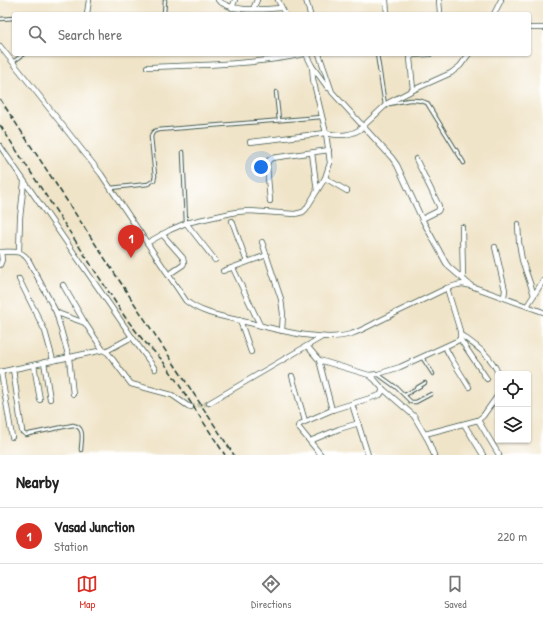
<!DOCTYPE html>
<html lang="en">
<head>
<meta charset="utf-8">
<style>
  body { margin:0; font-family:"Patrick Hand",sans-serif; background:#f2f2f2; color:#222 }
  .controls { position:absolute; right:12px; bottom:12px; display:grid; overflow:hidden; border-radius:4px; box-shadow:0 1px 3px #0004 }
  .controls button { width:36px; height:36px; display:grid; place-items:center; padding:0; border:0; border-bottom:1px solid #e0e0e0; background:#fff; color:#222; font:20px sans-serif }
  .you { position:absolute; left:261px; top:167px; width:14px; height:14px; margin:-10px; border:3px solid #fff; border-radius:50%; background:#1a73e8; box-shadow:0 0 0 6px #1a73e833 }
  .badge { display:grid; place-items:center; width:26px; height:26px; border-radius:50%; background:#d93025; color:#fff; font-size:13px; font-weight:700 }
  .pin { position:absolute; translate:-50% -33px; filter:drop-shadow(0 1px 2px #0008) }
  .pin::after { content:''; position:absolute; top:21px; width:14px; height:12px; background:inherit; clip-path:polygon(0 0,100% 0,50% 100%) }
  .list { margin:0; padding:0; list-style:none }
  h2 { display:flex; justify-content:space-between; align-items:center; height:52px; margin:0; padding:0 16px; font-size:17px }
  h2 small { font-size:13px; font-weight:400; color:#767676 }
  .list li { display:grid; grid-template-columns:26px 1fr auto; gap:12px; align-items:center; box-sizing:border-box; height:56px; padding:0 16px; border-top:1px solid #e0e0e0 }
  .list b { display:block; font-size:15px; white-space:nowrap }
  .list p { margin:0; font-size:13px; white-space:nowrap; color:#767676 }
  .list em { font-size:13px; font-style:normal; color:#767676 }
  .icon { flex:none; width:22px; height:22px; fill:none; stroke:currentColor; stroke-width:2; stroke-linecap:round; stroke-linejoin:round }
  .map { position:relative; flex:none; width:543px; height:455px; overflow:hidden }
  .search { position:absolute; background:#fff; box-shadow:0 1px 3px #0004; left:12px; right:12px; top:12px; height:44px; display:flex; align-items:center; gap:10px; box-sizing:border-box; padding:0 14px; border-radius:4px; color:#767676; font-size:15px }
  .sheet { height:108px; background:#fff }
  nav { display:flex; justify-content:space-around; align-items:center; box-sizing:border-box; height:56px; border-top:1px solid #e0e0e0; background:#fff; font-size:11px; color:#767676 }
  nav a { display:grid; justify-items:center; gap:2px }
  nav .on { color:#d93025 }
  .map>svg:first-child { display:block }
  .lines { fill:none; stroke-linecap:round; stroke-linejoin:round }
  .street-tunnel { stroke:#c6c3aa; stroke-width:4.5; stroke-dasharray:4.5 2; stroke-linecap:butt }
  .lane-casing { stroke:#3e564a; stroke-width:4.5 }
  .street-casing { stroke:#3e564a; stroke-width:6 }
  .lane { stroke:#fff; stroke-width:2.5 }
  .street { stroke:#fff; stroke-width:4.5 }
  .rail { stroke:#1f3d34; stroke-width:1.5; stroke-dasharray:6 3; stroke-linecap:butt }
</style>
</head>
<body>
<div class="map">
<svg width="543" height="455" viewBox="0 0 543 455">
  <rect width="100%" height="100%" fill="#fff"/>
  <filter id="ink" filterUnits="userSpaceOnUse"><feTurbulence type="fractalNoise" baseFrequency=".025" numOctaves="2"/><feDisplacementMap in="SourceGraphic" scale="8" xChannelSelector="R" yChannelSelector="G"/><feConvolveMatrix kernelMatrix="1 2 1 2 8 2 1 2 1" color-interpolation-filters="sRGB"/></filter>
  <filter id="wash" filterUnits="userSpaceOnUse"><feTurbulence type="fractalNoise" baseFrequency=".012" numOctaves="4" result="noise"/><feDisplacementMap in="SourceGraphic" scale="16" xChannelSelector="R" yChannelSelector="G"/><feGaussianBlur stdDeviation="0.9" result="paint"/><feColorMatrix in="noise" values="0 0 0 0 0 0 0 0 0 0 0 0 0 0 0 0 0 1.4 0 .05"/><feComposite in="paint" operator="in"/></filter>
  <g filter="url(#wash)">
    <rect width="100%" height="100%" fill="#f0e4c8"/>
  </g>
  <g filter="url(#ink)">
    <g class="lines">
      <polyline class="street-tunnel" points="191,407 209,403"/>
      <g class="lane-casing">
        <g id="lane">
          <polyline points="164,14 165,0"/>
          <polyline points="0,19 14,18"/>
          <polyline points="377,54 385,105"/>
          <polyline points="13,62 24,54"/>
          <polyline points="276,92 279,120"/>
          <path d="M 390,104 C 403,101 415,97 427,103 L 464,163"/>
          <polyline points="183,152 186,223"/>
          <path d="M 111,188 L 148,184 L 154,180 L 155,176 L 151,137 C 152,132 154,131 158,130 L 322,117"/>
          <polyline points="422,357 433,374"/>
          <polyline points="379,375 397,388 411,402 416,402 431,394"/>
          <polyline points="405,395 425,383"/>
          <path d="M 22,432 L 26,435 L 29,434 L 73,425 C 86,427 81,441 81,450"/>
        </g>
      </g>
      <g class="street-casing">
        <g id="street">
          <path d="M 218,0 C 232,13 263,9 281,8"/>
          <polyline points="278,0 285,14"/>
          <polyline points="306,0 310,14"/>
          <polyline points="386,0 387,14"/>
          <polyline points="439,0 440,13"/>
          <polyline points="232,8 235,0"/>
          <polyline points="253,9 257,0"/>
          <polyline points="87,14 89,0"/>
          <polyline points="494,14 501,0"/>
          <polyline points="529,28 543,28"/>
          <path d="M 0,46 L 101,174 L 186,301 C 202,314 226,317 246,322 C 275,329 322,343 351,334 C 361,331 371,325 381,320 C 403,309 425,299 447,288 L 457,285 L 463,284 L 471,286 L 543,312"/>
          <polyline points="306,54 312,66 328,88"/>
          <polyline points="319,54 332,92 392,158 397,165 422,219 446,263 449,267 470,285"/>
          <path d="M 147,67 C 199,65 253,65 304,54"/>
          <polyline points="413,90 410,58 413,55 430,54"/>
          <path d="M 250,142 L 326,133 C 337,136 349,136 359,130 L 388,103 L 413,90 L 451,73 L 460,66 L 469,54"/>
          <polyline points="0,146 132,337 155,369"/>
          <polyline points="312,153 317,191"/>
          <polyline points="416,159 439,206 439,209 438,211 422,219"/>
          <polyline points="325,178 347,191"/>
          <polyline points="270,201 267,165 269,160 272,158 329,150"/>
          <polyline points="232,221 247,262"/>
          <polyline points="186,223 215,260"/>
          <polyline points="518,224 519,242 522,260 534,295"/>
          <polyline points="462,227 463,279"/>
          <polyline points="162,234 183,258 184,263 183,265 168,275"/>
          <polyline points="262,242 281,299 283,314 282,331"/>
          <polyline points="147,243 170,230 186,223 236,212 249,211 295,214 303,212 306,209 325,178 330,163 326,133 313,79 312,66"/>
          <polyline points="495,247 505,290 504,297"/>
          <path d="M 0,252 C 13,252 22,249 29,261 L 56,312 L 60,314 L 85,323"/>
          <polyline points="19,252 20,218 24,182"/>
          <polyline points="0,265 2,260 1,252"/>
          <polyline points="233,268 260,325"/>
          <polyline points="223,271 267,255"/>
          <polyline points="19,279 45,331 53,360"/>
          <polyline points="63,285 85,323 103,350"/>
          <polyline points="527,306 543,281"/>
          <polyline points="56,312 69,358 73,394"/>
          <polyline points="240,320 251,352"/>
          <path d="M 461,335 C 475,345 493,357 498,374"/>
          <polyline points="460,339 487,379"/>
          <polyline points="307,346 319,360 369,375 375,380 382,388 414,416 428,440 434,455"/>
          <polyline points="445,347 451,358 469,387"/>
          <polyline points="106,351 132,337"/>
          <polyline points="319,360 332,410"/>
          <polyline points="44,362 50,399"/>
          <polyline points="34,365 40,400"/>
          <polyline points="13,369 22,431"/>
          <polyline points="0,372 103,350 108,353 131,384 172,395 188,406 191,407"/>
          <polyline points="1,372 12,437"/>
          <polyline points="369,375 378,374 400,367 457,341 460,339 460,331 447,288"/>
          <polyline points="292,376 305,421"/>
          <polyline points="209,403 322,337"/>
          <polyline points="352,404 368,455"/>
          <polyline points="478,420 499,455"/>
          <polyline points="464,424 483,455"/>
          <polyline points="425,434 478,420 483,416 498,395"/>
          <polyline points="310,441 339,429 359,423"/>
          <polyline points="321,455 299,428 298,426 300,424 332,410 380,395 382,392 382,388"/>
        </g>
      </g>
      <use href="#lane" class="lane"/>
      <use href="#street" class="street"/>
      <g class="rail">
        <polyline points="0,99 234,455"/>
        <polyline points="0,125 125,317 143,340 162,360 172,374 225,455"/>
      </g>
    </g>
  </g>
</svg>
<div class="controls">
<button><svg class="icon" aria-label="locate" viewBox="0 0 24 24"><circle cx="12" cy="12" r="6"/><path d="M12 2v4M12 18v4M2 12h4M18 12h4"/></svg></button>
<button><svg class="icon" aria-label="layers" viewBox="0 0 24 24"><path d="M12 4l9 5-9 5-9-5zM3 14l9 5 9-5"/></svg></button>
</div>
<div class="you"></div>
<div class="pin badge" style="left:131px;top:258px">1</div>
<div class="search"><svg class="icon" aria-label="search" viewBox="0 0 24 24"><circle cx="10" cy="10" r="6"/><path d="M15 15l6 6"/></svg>Search here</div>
</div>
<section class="sheet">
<h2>Nearby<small></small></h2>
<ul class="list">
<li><span class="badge">1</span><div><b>Vasad Junction</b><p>Station</p></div><em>220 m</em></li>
</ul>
</section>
<nav>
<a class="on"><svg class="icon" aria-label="map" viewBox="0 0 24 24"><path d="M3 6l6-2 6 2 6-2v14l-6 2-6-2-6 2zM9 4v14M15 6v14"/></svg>Map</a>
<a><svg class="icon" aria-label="directions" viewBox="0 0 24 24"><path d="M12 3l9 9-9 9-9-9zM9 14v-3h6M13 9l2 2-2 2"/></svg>Directions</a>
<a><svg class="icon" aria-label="saved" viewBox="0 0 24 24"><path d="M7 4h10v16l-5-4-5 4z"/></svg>Saved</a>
</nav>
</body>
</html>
